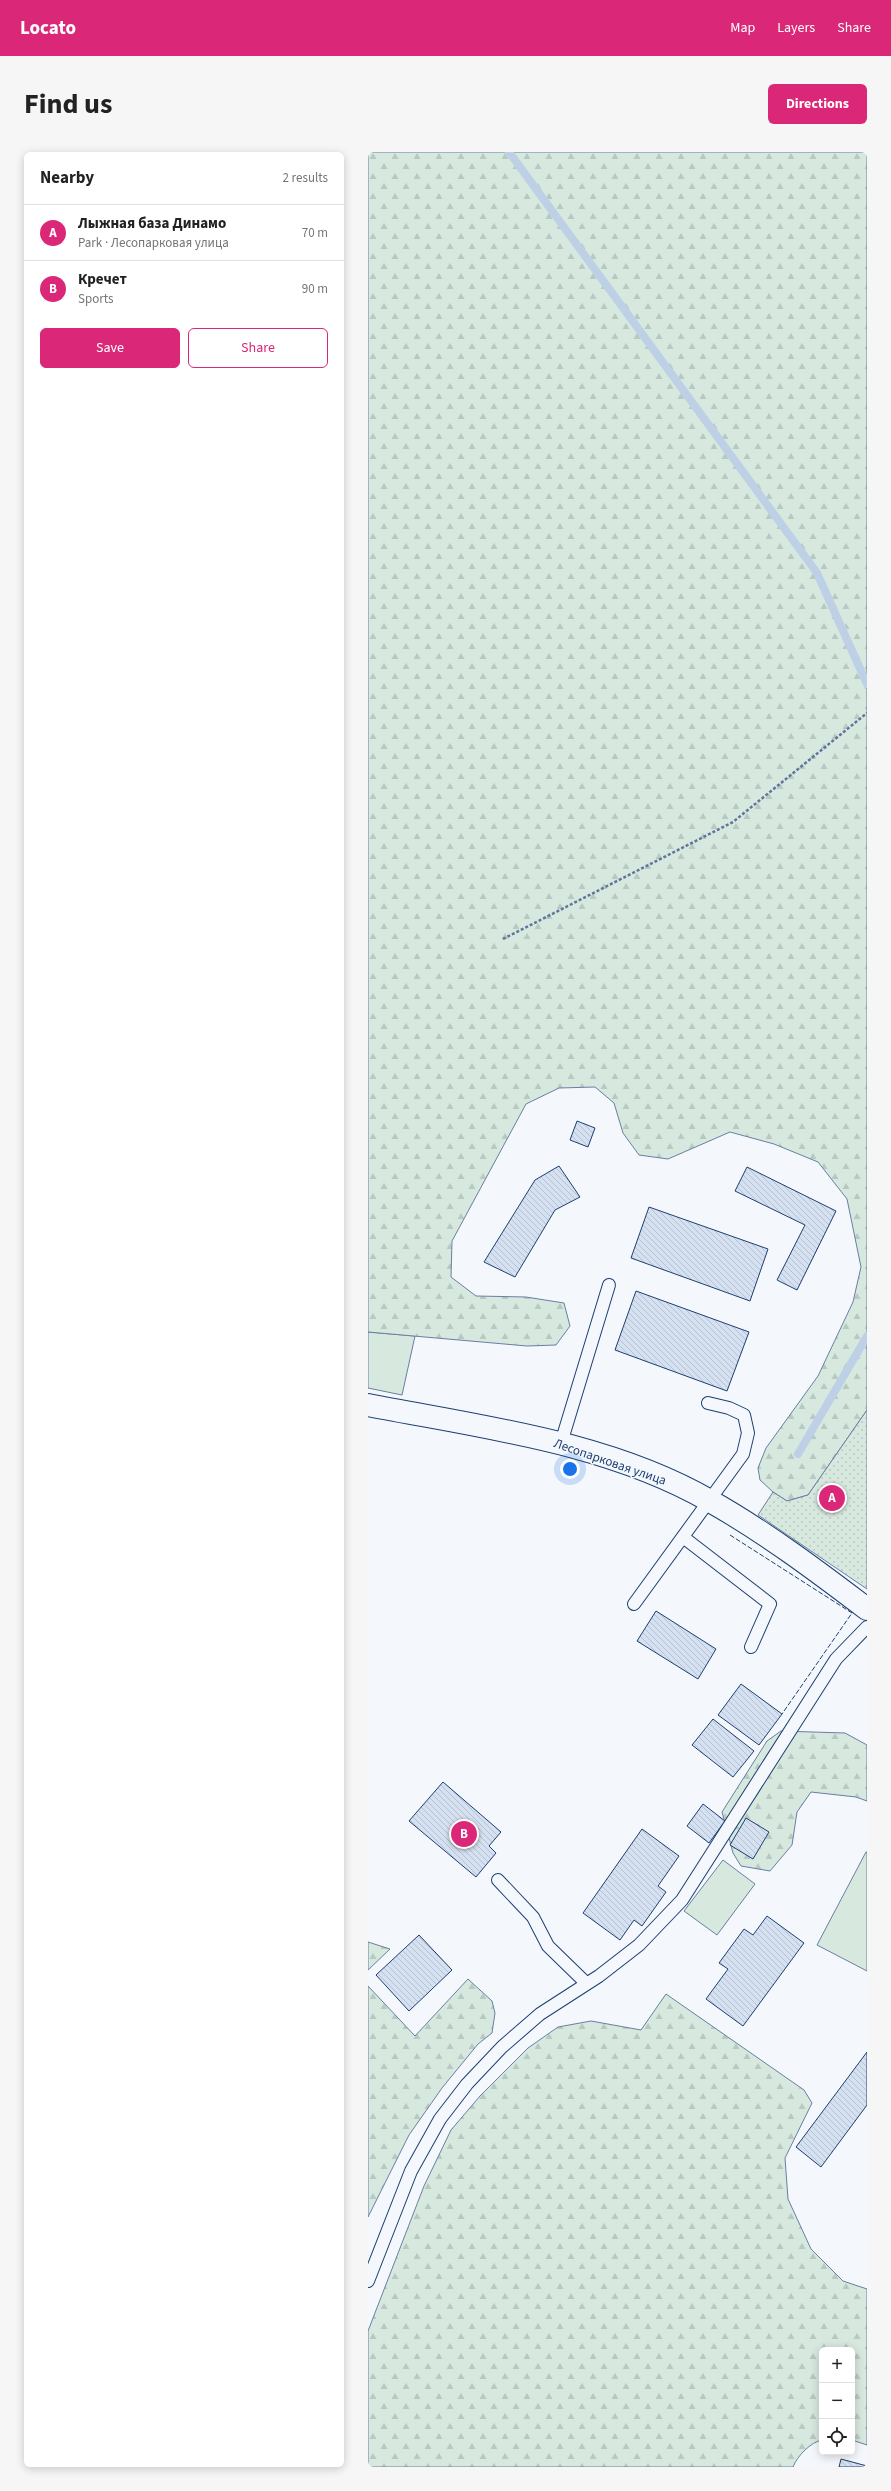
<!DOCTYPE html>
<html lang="en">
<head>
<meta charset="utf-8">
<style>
  body { margin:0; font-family:"Source Sans 3",sans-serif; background:#f6f6f6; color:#222 }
  .controls { position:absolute; right:12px; bottom:12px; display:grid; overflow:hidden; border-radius:6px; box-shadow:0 2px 10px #0003 }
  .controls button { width:36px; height:36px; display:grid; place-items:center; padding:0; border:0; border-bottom:1px solid #e0e0e0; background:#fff; color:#222; font:20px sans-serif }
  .you { position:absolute; left:202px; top:1317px; width:14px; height:14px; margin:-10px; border:3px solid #fff; border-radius:50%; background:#1a73e8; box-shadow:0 0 0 6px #1a73e833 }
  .badge { display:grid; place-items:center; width:26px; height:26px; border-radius:50%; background:#db2777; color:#fff; font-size:13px; font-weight:700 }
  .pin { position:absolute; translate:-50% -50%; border:2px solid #fff; box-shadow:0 1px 4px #0006 }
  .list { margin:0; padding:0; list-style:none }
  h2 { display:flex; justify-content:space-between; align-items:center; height:52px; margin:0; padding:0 16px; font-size:17px }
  h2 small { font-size:13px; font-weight:400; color:#767676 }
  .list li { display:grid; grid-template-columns:26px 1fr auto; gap:12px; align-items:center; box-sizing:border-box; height:56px; padding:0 16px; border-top:1px solid #e0e0e0 }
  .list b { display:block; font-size:15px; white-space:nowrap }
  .list p { margin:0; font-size:13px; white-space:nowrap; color:#767676 }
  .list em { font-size:13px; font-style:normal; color:#767676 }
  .actions { display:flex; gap:8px; padding:12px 16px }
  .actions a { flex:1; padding:9px 0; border:1px solid #db2777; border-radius:6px; text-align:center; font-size:14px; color:#db2777 }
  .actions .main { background:#db2777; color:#fff }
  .icon { flex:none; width:22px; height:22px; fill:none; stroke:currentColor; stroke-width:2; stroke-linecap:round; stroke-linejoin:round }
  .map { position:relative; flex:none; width:499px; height:2315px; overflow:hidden; border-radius:6px }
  header { display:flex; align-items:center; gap:24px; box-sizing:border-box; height:56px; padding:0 20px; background:#db2777; color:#fff }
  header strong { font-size:19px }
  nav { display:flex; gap:22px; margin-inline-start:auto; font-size:14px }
  .intro { display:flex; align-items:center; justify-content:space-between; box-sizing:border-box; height:96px; padding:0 24px }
  h1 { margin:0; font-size:28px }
  .button { padding:10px 18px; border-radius:6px; background:#db2777; color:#fff; font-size:14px; font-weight:700 }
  main { display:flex; gap:24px; padding:0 24px }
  aside { flex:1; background:#fff; border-radius:6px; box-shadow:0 2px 10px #0003 }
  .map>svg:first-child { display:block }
  .grass { fill:#d7e8df; stroke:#687fa3 }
  .forest { fill:url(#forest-firs); stroke:#687fa3 }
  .park { fill:url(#park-dots); stroke:#687fa3 }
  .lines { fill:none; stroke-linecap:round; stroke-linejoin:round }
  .stream { stroke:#bed0e5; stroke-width:8 }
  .building { fill:url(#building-back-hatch); stroke:#1d3f73 }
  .service-casing { stroke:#1d3f73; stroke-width:14 }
  .tertiary-casing { stroke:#1d3f73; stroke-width:24 }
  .path { stroke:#5e769c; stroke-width:2.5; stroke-dasharray:3 2; stroke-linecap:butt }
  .service { stroke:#f4f7fb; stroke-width:12 }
  .tertiary { stroke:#f4f7fb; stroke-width:22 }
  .fence { stroke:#1d3f73; stroke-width:1; stroke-dasharray:5 2; stroke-linecap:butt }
  .labels { text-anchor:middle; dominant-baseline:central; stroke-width:3; stroke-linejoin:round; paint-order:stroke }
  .street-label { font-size:13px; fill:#1d3f73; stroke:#f4f7fb }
</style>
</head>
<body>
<header>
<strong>Locato</strong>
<nav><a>Map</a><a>Layers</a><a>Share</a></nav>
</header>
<div class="intro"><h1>Find us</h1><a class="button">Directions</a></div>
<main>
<aside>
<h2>Nearby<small>2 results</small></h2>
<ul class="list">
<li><span class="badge">A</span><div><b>Лыжная база Динамо</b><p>Park · Лесопарковая улица</p></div><em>70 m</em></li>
<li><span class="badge">B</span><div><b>Кречет</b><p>Sports</p></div><em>90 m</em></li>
</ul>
<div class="actions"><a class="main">Save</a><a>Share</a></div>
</aside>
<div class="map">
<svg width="499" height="2315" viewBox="0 0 499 2315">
  <defs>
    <pattern id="forest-firs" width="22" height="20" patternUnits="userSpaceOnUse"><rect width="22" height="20" fill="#d7e8df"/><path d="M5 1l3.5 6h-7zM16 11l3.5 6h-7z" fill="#b8c8c3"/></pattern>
    <pattern id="park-dots" width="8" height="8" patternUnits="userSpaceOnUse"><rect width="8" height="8" fill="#d7e8df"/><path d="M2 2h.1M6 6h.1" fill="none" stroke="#b8c8c3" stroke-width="1.8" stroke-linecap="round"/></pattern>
    <pattern id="building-back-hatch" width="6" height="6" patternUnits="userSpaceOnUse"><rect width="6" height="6" fill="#d5e0f0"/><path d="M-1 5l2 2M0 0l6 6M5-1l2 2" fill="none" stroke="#b6c1d1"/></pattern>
  </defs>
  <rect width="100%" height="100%" fill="#f4f7fb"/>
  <g class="grass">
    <polygon points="0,1180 47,1184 34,1243 0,1236"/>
    <polygon points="498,1700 499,1700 499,1819 449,1793"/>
    <polygon points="355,1708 387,1732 349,1783 316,1759"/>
  </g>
  <g class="forest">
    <polygon points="0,0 499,0 499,1258 440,1343 419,1349 405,1340 392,1328 390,1316 398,1296 450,1224 485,1150 493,1115 479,1047 450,1010 406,992 362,980 300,1007 271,1003 255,981 246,951 227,935 191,936 158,952 84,1089 83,1125 108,1144 158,1145 196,1151 202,1174 188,1193 159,1194 0,1180"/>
    <polygon points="413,1579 477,1581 499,1593 499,1649 488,1645 443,1640 429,1660 424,1693 402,1719 373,1714 365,1701 354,1660 399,1589"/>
    <polygon points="0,1790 22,1797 0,1818"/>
    <polygon points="100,1827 124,1849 127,1861 124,1881 110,1892 74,1936 41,1983 0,2065 0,1834 47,1884"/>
    <path d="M 298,1842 L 436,1938 L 444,1951 L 417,2006 L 420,2047 L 443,2097 L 475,2129 L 499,2137 L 499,2293 L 484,2288 L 484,2198 L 454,2198 L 454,2288 C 443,2290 429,2304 425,2315 L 0,2315 L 0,2179 L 56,2034 L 83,1978 L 112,1944 L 160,1896 L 190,1875 L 223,1869 L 273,1878 Z"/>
  </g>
  <polygon class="park" points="499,1258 499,1437 390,1363 405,1340 419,1349 440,1343"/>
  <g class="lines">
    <g class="stream">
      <polyline points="141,0 449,421 499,532"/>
      <polyline points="430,1302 499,1184"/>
    </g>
  </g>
  <g class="building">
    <polygon points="209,969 227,976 220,995 202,988"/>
    <polygon points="191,1014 212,1045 187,1058 147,1125 116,1110 167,1028"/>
    <polygon points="379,1015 468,1059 429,1138 409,1128 437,1073 367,1039"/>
    <polygon points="281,1055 400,1097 382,1149 263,1106"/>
    <polygon points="268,1139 381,1180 359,1239 247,1198"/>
    <polygon points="288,1459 348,1497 330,1527 269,1489"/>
    <polygon points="373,1532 414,1562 391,1593 350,1563"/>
    <polygon points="345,1567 386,1599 365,1625 324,1593"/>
    <polygon points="75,1630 133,1680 121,1694 128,1701 108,1725 41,1669"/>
    <polygon points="335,1652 357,1669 341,1691 319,1674"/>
    <polygon points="378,1666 401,1680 385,1707 362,1693"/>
    <polygon points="274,1677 311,1704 290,1734 298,1740 274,1774 266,1768 252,1788 215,1761"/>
    <polygon points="399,1764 436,1791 375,1874 338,1847 360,1817 351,1811 376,1777 385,1783"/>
    <polygon points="51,1783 84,1818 41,1859 8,1823"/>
    <polygon points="499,1900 499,1953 453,2015 428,1995"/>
    <polygon points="473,2307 499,2314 499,2315 471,2315"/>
  </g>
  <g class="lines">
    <g class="service-casing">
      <g id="service">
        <polyline points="193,1291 241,1133"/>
        <polyline points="315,1385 402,1452 383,1495"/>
        <polyline points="266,1452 375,1302 380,1281 376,1263 361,1256 340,1251"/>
        <polyline points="130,1728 165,1765 180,1794 218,1831"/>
        <polyline points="0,2129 43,2019 72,1967 99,1932 134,1895 172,1862 231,1824 271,1793 314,1748 468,1507 499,1475"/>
      </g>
    </g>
    <g class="tertiary-casing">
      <path id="tertiary" d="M 0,1253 C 113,1275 240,1290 342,1349 C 397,1380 449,1419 499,1457"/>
    </g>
    <polyline class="path" points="135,787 365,670 499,561"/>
    <use href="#service" class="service"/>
    <use href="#tertiary" class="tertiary"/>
    <polyline class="fence" points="362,1383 484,1461 414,1562"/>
  </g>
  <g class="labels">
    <g class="street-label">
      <text transform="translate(242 1310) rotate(19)">Лесопарковая улица</text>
    </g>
  </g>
</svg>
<div class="controls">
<button>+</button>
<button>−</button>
<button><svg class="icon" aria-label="locate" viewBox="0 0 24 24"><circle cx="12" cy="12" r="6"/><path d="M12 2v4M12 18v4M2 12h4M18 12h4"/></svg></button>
</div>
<div class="you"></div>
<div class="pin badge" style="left:464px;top:1346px">A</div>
<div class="pin badge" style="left:96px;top:1682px">B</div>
</div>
</main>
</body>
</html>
